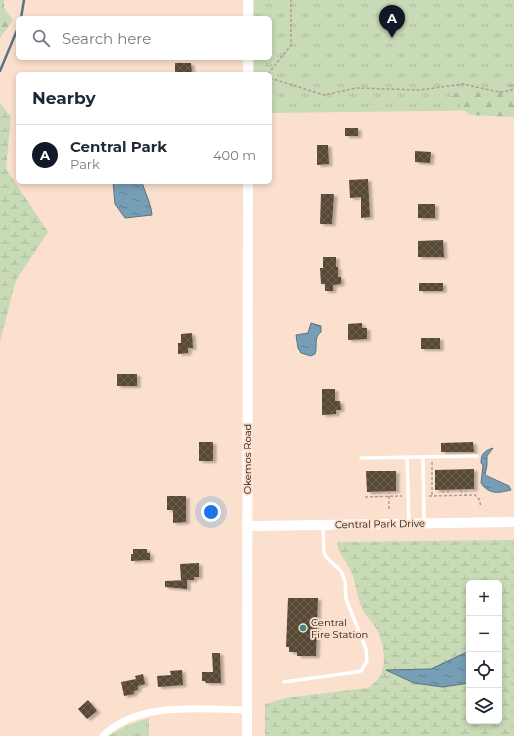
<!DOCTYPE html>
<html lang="en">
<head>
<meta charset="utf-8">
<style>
  body { margin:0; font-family:Montserrat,sans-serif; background:#f6f6f7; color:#1f2937 }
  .controls { position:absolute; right:12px; bottom:12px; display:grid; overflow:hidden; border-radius:6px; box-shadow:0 2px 6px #0003 }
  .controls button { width:36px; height:36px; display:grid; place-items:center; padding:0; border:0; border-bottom:1px solid #e0e1e3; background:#fff; color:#1f2937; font:20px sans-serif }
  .you { position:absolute; left:211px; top:512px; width:14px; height:14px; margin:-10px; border:3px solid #fff; border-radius:50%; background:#1a73e8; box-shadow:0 0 0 6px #1a73e833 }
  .badge { display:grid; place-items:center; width:26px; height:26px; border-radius:50%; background:#111827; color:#fff; font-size:13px; font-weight:700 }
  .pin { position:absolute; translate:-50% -33px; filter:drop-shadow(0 1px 2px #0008) }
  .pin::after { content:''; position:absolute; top:21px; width:14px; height:12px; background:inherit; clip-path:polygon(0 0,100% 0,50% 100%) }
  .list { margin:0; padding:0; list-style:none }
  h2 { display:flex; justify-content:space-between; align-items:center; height:52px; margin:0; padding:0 16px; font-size:17px }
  h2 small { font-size:13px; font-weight:400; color:#747a83 }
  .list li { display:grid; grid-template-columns:26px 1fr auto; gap:12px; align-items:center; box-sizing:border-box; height:60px; padding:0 16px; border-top:1px solid #e0e1e3 }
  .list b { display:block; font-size:15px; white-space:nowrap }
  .list p { margin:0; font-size:13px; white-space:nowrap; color:#747a83 }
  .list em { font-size:13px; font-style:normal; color:#747a83 }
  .icon { flex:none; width:22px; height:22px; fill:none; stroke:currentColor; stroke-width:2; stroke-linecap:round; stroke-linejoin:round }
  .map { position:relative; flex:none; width:514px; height:736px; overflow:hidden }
  .search { position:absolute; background:#fff; box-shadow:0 2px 6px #0003; left:16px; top:16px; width:256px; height:44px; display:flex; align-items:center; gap:10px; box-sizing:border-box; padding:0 14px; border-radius:6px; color:#747a83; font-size:15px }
  .panel { position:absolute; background:#fff; box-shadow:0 2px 6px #0003; left:16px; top:72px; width:256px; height:112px; border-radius:6px }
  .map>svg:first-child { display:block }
  .grass { fill:url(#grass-tufts) }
  .forest { fill:url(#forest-firs) }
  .wetland { fill:url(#wetland-marsh); fill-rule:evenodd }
  .water { fill:url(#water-ripples); stroke:#5b7482 }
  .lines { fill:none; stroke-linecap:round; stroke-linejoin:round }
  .stream { stroke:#5b7482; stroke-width:2.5 }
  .building { fill:url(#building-cross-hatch); filter:url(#shadow) }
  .path { stroke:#b19c8e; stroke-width:1.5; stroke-dasharray:3 2; stroke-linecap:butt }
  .lane { stroke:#fff; stroke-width:3.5 }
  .street { stroke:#fff; stroke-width:7 }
  .secondary { stroke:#fff; stroke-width:10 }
  .poi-dot { fill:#3f8784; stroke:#fbe0ce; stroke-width:1.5 }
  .labels { text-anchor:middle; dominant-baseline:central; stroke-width:4; stroke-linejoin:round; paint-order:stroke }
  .street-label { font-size:10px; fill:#1c130d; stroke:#fbe0ce }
  .poi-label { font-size:10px; fill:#1c130d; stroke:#fbe0ce; text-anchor:start }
</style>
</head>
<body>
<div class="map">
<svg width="514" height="736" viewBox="0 0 514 736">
  <defs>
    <pattern id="grass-tufts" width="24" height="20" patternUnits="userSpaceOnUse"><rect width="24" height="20" fill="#c9dab7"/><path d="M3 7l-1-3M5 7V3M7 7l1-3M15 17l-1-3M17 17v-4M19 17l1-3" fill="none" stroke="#acba9c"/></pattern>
    <pattern id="forest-firs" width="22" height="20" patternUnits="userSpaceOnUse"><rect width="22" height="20" fill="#c9dab7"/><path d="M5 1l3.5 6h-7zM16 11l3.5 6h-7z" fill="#acba9c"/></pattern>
    <pattern id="wetland-marsh" width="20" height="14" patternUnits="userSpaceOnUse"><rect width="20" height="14" fill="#c9dab7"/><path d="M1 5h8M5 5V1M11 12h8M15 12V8" fill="none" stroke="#acba9c"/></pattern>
    <pattern id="water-ripples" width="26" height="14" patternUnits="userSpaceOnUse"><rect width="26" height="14" fill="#769eb4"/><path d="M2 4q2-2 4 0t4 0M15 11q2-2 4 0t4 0" fill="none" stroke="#608091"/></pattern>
    <pattern id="building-cross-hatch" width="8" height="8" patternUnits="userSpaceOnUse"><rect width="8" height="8" fill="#594835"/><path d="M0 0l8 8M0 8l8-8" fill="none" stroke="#6d5e4f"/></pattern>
    <filter id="shadow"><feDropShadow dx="3.5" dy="2" stdDeviation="1" flood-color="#0004"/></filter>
  </defs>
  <rect width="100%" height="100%" fill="#fbe0ce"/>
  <g class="grass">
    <polygon points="254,0 514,0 514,110 270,113 270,74 254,74 254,58 270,58 270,18 254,18"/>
    <polygon points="149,718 149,736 108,736 128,725"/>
  </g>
  <g class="forest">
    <polygon points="0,0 4,0 4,8 13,20 0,38"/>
    <polygon points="514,83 514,117 469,115 450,94 501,87"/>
  </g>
  <g class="wetland">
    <polygon points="0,103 11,117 6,169 48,232 16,280 0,342"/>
    <path d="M 514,540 L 514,736 L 265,736 L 265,704 L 286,698 L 367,688 C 390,677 386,647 376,628 C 372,622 367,617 363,610 C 356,598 357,582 350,569 C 345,559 338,554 337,542 ZM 469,583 L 499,583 L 499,721 L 469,721 L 469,683 L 443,687 L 387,670 L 431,669 L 469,651 Z"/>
  </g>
  <g class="water">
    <path d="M 113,182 L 142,182 C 145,193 151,203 152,215 L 125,218 L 115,204 Z"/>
    <path d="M 311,323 L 321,326 L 321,332 C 313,338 318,346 315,354 L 311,356 L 301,353 L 298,348 L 296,335 L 308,333 Z"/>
    <path d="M 493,448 L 487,456 L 487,465 L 485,475 L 509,486 L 511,490 C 499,493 489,495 481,483 L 483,465 L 481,463 C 481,454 484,451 493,448 Z"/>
    <polygon points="469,651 469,683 443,687 414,683 386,670 431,669"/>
  </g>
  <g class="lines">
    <g class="stream">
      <polyline points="21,18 24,0"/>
      <polyline points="0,71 18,28"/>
    </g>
  </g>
  <g class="building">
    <polygon points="175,63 191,63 192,74 175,74"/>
    <rect x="345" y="128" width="13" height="8"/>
    <polygon points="317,145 328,145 329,164 317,165"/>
    <polygon points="415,151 431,152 430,163 415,162"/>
    <polygon points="368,179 370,217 361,218 361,197 350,198 349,180"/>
    <polygon points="321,194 334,194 332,224 320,224"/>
    <rect x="418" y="204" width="17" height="14"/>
    <polygon points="443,240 444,257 418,257 418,241"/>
    <polygon points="323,257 336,257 336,267 338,267 338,277 341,277 341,284 333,285 333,291 325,291 325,284 321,284 320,268 323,268"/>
    <rect x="419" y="283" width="24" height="8"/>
    <polygon points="362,323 362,328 367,328 367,339 348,340 348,324"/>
    <polygon points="192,333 193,348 188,348 188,353 178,354 178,343 181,343 181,334"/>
    <rect x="421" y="338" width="19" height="11"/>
    <rect x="117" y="374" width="20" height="12"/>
    <polygon points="322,389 335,389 335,401 340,401 341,410 336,410 336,414 322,415"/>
    <rect x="199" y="442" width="14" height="19"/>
    <polygon points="473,442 474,452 441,452 441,443"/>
    <polygon points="474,469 474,489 435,490 435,470"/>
    <polygon points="366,471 396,471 396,491 367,492"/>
    <polygon points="167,496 186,496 186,522 173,523 173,510 167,510"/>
    <polygon points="133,549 147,549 147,553 150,553 150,560 131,561 131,554 133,554"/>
    <polygon points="199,563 199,577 194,577 194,580 181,580 180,564"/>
    <polygon points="187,580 187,589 165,587 165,581"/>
    <polygon points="288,598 318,598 316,656 297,656 297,652 289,652 289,647 286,647"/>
    <polygon points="212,653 220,653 221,683 206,683 205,681 202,681 202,672 213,672"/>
    <polygon points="182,670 183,685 158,687 157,676 171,675 170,671"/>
    <polygon points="143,674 145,684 138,686 138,690 134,691 134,694 124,696 121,682 136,679 135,676"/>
    <polygon points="88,700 97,711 87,719 78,709"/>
  </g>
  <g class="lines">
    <g class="path">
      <polyline points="268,74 291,45 291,0"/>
      <polyline points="270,78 324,95 356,88 420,90 463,84 494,91 504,92 514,89"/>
      <polyline points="432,462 432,496"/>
      <polyline points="466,489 466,495"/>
      <polyline points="443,490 443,495"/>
      <polyline points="448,490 448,495"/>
      <polyline points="461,490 462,495"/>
      <polyline points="375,491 375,497"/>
      <polyline points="380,491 380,497"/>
      <polyline points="389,491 389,509"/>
      <polyline points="429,496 475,495 479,499 481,507"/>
      <polyline points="365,497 402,496"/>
    </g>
    <g class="lane">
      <polyline points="407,457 409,522"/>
      <polyline points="423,457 424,522"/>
      <polyline points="361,458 477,456"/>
      <polyline points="284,682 356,672 361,671 367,661 366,649 346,599 345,581 341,571 328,559 324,553 323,526"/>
    </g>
    <path class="street" d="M 103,736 C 137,701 202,709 246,710"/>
    <g class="secondary">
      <polyline points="248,18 248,0"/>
      <polyline points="248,74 248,58"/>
      <polyline points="247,526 514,522"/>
      <polyline points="247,736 248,182"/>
    </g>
  </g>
  <circle class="poi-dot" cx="303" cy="628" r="4"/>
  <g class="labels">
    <g class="street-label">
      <text transform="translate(247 459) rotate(-90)">Okemos Road</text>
      <text transform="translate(380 524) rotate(-1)">Central Park Drive</text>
    </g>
    <g class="poi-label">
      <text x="311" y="622">Central<tspan x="311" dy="12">Fire Station</tspan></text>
    </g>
  </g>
</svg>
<div class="controls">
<button>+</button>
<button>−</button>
<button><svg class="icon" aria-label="locate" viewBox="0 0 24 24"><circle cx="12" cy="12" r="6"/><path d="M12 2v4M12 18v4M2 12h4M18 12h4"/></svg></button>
<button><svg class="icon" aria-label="layers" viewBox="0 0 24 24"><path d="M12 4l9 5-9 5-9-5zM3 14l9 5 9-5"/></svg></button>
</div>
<div class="you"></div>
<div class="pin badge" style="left:392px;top:38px">A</div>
<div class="search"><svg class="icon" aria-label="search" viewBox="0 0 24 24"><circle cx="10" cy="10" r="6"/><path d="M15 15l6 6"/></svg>Search here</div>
<section class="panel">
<h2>Nearby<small></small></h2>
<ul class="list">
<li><span class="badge">A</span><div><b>Central Park</b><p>Park</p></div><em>400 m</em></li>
</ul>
</section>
</div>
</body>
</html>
